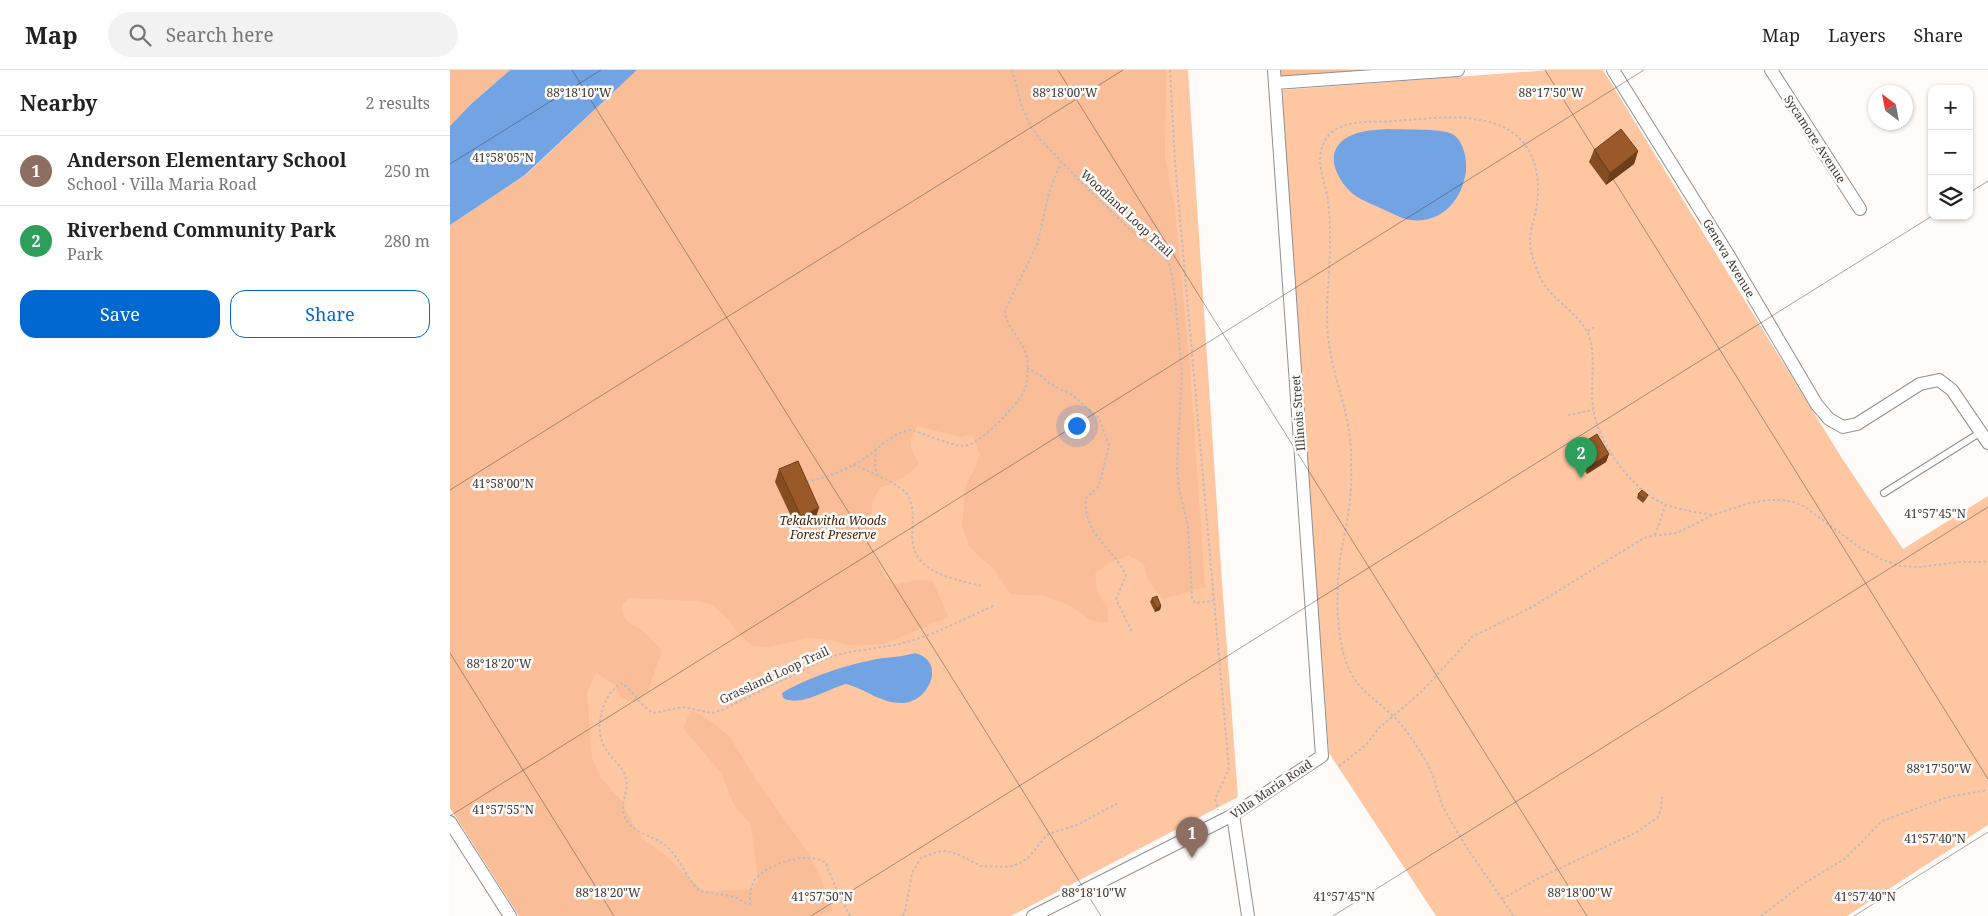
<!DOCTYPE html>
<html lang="en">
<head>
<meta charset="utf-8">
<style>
  body { margin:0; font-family:"Noto Serif",serif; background:#f2f2f2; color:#222 }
  .controls { position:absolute; right:15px; top:15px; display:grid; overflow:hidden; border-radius:10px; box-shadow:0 1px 4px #0004 }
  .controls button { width:45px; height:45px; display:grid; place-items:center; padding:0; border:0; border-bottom:1px solid #e0e0e0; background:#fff; color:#222; font:25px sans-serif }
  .compass { position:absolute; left:1418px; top:15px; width:45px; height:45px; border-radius:50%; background:#fff; box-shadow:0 1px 4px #0004; rotate:328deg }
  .you { position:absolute; left:626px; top:355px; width:18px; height:18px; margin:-12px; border:4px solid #fff; border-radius:50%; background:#1a73e8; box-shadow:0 0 0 8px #1a73e833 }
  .badge { display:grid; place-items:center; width:32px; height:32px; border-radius:50%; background:#0068d0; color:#fff; font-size:16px; font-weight:700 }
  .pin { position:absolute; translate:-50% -41px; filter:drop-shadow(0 1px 2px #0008) }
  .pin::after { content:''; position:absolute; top:26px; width:18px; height:15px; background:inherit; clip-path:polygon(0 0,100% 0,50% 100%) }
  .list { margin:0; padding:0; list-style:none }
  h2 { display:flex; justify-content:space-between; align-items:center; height:65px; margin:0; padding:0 20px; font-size:21px }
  h2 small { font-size:16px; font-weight:400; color:#767676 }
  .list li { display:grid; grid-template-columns:32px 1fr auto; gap:15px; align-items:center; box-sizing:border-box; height:70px; padding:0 20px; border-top:1px solid #e0e0e0 }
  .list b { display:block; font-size:19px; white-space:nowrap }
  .list p { margin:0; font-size:16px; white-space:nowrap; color:#767676 }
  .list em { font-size:16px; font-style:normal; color:#767676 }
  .actions { display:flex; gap:10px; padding:15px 20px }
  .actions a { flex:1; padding:11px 0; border:1px solid #0068d0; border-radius:15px; text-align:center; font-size:18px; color:#0068d0 }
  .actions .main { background:#0068d0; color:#fff }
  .icon { flex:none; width:28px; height:28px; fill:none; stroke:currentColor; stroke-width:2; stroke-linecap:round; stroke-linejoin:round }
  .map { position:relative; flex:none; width:1538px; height:846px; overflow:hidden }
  header { display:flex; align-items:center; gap:30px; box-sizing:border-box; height:70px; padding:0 25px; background:#fff; border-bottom:1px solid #e0e0e0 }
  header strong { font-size:24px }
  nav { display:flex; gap:28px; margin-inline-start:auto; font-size:18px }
  .search { width:350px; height:45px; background:#f2f2f2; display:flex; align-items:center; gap:12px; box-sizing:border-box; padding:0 18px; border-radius:28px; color:#767676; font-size:19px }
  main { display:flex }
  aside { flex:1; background:#fff }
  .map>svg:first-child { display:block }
  .green { fill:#ffc6a2 }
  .forest { fill:#f9bd97 }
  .water { fill:#72a3e3 }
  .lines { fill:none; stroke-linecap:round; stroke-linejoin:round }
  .lane-casing { stroke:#928e8c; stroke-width:8 }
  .street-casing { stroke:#928e8c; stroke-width:14 }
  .path { stroke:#bebcb9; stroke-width:2; stroke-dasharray:2.5 2.5; stroke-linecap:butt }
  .lane { stroke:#fff; stroke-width:6 }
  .street { stroke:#fff; stroke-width:12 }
  .wall { fill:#854c22 }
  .shaded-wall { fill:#6c3e1c }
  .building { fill:#9b5828; stroke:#6c3e1c }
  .ticks { fill:none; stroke:#3e3d3c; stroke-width:1; stroke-opacity:0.45 }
  .labels { text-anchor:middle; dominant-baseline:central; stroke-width:5; stroke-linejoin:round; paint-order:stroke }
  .street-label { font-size:12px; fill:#3e3d3c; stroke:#fefbf8 }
  .park-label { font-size:12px; font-style:italic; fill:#3e210c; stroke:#fefbf8 }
  .ticks-label { font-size:12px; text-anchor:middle; fill:#3e3d3c; stroke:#fefbf8; stroke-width:5; stroke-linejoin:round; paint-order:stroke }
</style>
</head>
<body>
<header>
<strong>Map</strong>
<div class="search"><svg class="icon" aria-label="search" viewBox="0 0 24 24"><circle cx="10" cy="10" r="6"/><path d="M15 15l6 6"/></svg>Search here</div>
<nav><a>Map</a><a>Layers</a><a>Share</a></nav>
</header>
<main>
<aside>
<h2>Nearby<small>2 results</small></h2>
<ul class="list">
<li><span class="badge" style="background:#8d6e63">1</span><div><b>Anderson Elementary School</b><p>School · Villa Maria Road</p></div><em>250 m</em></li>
<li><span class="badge" style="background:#2e9e5b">2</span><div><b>Riverbend Community Park</b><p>Park</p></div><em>280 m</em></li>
</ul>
<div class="actions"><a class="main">Save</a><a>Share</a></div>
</aside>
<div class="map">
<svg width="1538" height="846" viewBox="0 0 1538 846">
  <rect width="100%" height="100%" fill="#fefbf8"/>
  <g class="green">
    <polygon points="187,0 738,0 772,512 788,727 561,846 69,846 0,738 0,155 46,122 76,105"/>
    <polygon points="1100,0 1153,0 1393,390 1453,479 1538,426 1538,755 1397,846 986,846 879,683 852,342 832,20"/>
  </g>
  <g class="forest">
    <polygon points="0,0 60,0 21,34 0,56"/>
    <path d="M 187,0 L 716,0 L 715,87 L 725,139 L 740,298 L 755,517 L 713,529 L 698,510 L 694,494 L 678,485 L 656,495 L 645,504 L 648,524 L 658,538 L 658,553 L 640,550 L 619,535 L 595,526 L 560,524 L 543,498 L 519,477 L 512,455 L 516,413 L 525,399 L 530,384 L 522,365 L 511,367 L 467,356 C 458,374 459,376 469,394 L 456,406 L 429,419 L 422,434 L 422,456 L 419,476 L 434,505 L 444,515 L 467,510 L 483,511 L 498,547 L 434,574 L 399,575 L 381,570 L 357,568 L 320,577 L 304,576 L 290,566 L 277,548 L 261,534 L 245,531 L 179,528 L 172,535 C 172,554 182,553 195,563 C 201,568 206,575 212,580 L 198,621 L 185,632 L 171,628 L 165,615 L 146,603 L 137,622 L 142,688 L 151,708 L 171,730 L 179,747 L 193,769 L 216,786 L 253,821 L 301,820 L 308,811 L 301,754 L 284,735 L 271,703 L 233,658 L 241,640 L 262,652 L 279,666 L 307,711 L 359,784 L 371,808 L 383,840 L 369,846 L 69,846 L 0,737 L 0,155 L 76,105 Z"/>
    <polygon points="829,0 936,0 830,8"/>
  </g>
  <g class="water">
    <polygon points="60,0 187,0 75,105 0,155 0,56 21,34"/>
    <path d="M 938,59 C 953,60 991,58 1002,64 C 1014,70 1017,90 1016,101 C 1012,131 991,154 960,150 C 949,148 938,141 928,137 C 917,132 904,127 896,117 C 883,101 876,79 898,67 C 910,60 925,60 938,59 Z"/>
    <path d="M 465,583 C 498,592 478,634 451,633 C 431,633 415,619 396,614 C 379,618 350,638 333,628 L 332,623 L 337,620 C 365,605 396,595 427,589 C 440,587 452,587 465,583 Z"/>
  </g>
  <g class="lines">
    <g class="lane-casing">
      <polyline id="lane" points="1434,423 1531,362"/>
    </g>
    <g class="street-casing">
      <g id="street">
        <polyline points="1163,0 1279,186 1367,335 1379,349 1393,357 1407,354 1470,314 1489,310 1502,320 1538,373"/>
        <polyline points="1321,0 1410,139"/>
        <polyline points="825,13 1008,0"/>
        <polyline points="783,745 798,846"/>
        <polyline points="0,752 60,846"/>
        <polyline points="583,846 783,745 872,686 824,0"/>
      </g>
    </g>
    <g class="path">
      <polyline points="562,0 572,37 581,57 590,69 626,107 677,157 716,188 720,196 724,217 732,302 727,397 729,419 738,456 742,528 745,533 763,531"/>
      <polyline points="720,0 725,92 779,699 765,729 768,740"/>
      <polyline points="1138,261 1144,257"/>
      <path d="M 577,298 L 591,306 L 599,313 L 622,325 L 649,348 L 659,375 L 649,416 L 636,428 C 633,466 663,476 676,506 L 666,529 L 682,562"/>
      <polyline points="1118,345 1143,340"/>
      <polyline points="426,379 425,397 428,406"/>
      <path d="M 403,395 C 415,399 446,413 454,421 C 459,425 461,432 462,438 C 465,456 457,474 470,490 C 485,507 512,511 532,516"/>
      <path d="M 357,412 C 376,407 395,401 412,390 C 429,379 442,362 462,360 C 475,364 502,376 514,376 C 530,375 569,334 575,319 C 578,310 578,297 577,288 C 574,270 555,258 555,240 L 587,175 L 599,123 L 611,92"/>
      <polyline points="1205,465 1216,434"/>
      <polyline points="889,696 916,675 929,658 970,623 1022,567 1082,537 1194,468 1202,466 1227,463 1263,445 1299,433 1319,430 1332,430 1344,432 1355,437 1412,479 1431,489 1450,496 1469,497 1511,492 1538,492"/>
      <polyline points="1052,829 1085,810 1187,762 1208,747 1211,739 1212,727"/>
      <path d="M 400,846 L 387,821 L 376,793 C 359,780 315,794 304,811 C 300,818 300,826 300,834 L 295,833 L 285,827 L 250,821 C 236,809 231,788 215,775 C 205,767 188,764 179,754 C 165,736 180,724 176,709 C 173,696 162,690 155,678 C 143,659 152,625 171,613 C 184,621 190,637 204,643 L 233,637 L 262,643 L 272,640 L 380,587 C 408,578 438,579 467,569 C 493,560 519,547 545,535"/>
      <polyline points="453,846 455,842 462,803 471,788 487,782 496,781 507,784 531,796 559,797 570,793 578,788 598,764 627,755 668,733"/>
      <path d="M 1063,846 C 1042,812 1016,780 997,744 C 990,733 988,721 984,709 C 980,697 973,686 966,675 C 959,665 952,654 943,646 C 921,625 905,619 895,589 C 886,561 886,520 890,491 C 892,473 897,456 899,438 C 902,421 901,403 901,385 C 901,344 882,307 878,266 C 875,236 880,206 880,175 C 880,160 880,145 878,130 C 874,108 862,84 879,65 C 884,59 892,56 899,54 C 914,51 930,52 945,51 C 974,49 1006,44 1035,51 C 1073,59 1089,86 1088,123 C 1087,155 1072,163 1086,197 C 1088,202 1089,207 1092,211 C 1105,233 1132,244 1140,269 C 1146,291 1140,315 1143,337 C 1147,371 1180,418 1212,433 C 1228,440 1246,442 1263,445"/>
      <polyline points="1311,846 1353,814 1396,788 1432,751 1498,727 1538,720"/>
    </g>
    <use href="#lane" class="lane"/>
    <use href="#street" class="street"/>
  </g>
  <g class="wall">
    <polygon points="1144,80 1188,81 1184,94 1156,115 1139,92"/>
    <polygon points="1128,376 1159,384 1156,392 1137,404 1125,385"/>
    <polygon points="329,399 365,450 347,459 325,412"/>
    <polygon points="1188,424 1198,425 1196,429 1193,433 1187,428"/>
    <polygon points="702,528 711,536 710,540 705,542 700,532"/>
  </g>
  <g class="shaded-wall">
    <polygon points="1188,81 1184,94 1156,115 1160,103"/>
    <polygon points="1159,384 1156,392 1137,404 1140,396"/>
    <polygon points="369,438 365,450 347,459 351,446"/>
    <polygon points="711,536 710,540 705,542 706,538"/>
  </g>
  <g class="building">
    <polygon points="1171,59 1188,81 1160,103 1144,80"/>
    <polygon points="1147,364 1159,384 1140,396 1128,376"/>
    <polygon points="348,391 369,438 351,446 329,399"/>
    <polygon points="1192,420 1198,425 1195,429 1188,424"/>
    <polygon points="707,526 711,536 706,538 702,528"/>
  </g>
  <path class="ticks" d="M 122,0 L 651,846M 608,0 L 1137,846M 1095,0 L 1538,709M 0,94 L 151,0M 1519,123 L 1538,111M 0,420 L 673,0M 0,583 L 164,846M 0,746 L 1194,0M 361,846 L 1482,146M 883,846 L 1538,437M 1404,846 L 1538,762"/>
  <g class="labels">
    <g class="street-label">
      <text transform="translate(1365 69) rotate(57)">Sycamore Avenue</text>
      <text transform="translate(677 143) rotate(43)">Woodland Loop Trail</text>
      <text transform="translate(1279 188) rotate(59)">Geneva Avenue</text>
      <text transform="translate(848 343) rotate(-94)">Illinois Street</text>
      <text transform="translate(324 605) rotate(-25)">Grassland Loop Trail</text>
      <text transform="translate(821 719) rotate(-34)">Villa Maria Road</text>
    </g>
    <g class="park-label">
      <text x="383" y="450">Tekakwitha Woods<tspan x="383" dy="14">Forest Preserve</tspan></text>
    </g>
  </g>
  <g class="ticks-label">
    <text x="129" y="27">88°18'10"W</text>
    <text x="615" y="27">88°18'00"W</text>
    <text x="1101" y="27">88°17'50"W</text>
    <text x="53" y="92">41°58'05"N</text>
    <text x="53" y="418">41°58'00"N</text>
    <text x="1485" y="448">41°57'45"N</text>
    <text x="49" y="598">88°18'20"W</text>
    <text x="1489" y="703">88°17'50"W</text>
    <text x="53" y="744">41°57'55"N</text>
    <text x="1485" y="773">41°57'40"N</text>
    <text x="158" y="827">88°18'20"W</text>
    <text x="644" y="827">88°18'10"W</text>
    <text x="1130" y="827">88°18'00"W</text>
    <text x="372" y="831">41°57'50"N</text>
    <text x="894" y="831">41°57'45"N</text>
    <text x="1415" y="831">41°57'40"N</text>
  </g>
</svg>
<div class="controls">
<button>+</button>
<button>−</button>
<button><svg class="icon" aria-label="layers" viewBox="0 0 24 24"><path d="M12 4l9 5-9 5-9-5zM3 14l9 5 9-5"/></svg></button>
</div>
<svg class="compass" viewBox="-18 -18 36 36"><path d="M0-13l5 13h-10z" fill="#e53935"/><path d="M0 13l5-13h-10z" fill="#767676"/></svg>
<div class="you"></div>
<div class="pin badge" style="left:742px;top:788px;background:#8d6e63">1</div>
<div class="pin badge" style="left:1131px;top:408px;background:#2e9e5b">2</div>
</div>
</main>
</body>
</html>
